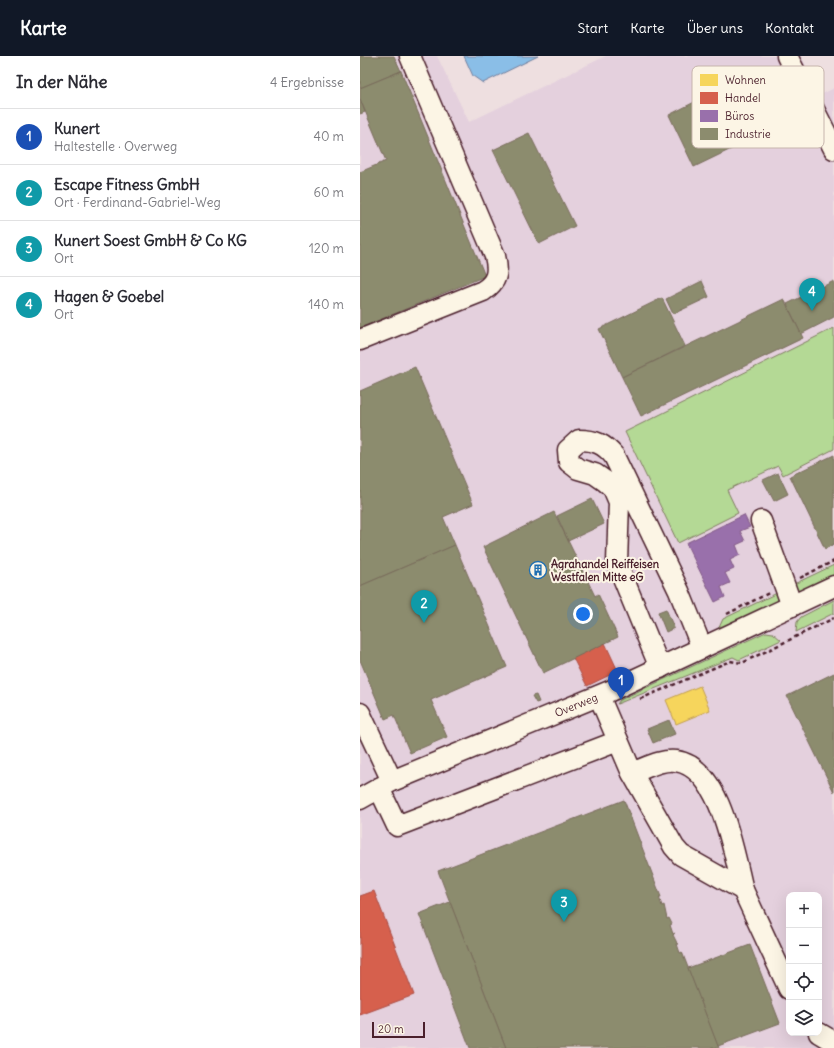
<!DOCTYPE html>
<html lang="de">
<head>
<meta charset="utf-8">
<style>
  body { margin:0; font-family:Delius,sans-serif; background:#f7f7f7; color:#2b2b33 }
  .controls { position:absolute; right:12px; bottom:12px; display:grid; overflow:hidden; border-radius:8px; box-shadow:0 4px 16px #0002 }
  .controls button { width:36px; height:36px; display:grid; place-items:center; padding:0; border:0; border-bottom:1px solid #e1e1e2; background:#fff; color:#2b2b33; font:20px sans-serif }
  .scale { position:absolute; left:12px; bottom:10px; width:53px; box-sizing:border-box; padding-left:4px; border:2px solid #4a1f2b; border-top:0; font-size:11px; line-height:14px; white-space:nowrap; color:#4a1f2b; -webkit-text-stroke:3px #fcf5e5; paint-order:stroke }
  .you { position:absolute; left:223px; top:558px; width:14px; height:14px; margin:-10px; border:3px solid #fff; border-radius:50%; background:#1a73e8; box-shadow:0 0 0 6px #1a73e833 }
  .badge { display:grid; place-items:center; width:26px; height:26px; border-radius:50%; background:#111827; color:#fff; font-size:13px; font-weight:700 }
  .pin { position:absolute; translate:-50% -33px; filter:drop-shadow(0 1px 2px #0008) }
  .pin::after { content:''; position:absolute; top:21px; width:14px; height:12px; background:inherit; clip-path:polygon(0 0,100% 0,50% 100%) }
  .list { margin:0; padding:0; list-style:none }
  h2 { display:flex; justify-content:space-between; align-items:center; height:52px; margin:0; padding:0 16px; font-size:17px }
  h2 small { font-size:13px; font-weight:400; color:#7c7c81 }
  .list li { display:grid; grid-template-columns:26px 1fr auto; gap:12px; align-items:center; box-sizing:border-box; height:56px; padding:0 16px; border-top:1px solid #e1e1e2 }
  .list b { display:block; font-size:15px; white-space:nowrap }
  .list p { margin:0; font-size:13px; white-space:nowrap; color:#7c7c81 }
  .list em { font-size:13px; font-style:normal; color:#7c7c81 }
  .icon { flex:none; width:22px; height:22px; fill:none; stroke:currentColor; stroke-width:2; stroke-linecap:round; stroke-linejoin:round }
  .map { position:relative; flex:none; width:474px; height:992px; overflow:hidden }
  header { display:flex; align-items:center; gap:24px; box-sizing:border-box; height:56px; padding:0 20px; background:#111827; color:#fff }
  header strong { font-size:19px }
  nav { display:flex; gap:22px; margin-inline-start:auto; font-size:14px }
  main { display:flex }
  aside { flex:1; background:#fff }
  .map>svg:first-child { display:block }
  .built { fill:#e4d0dd; fill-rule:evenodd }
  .green { fill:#b4d995; stroke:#7f7c60 }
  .water { fill:#8abee7; stroke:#707e9c }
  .homes { fill:#f6d55c; stroke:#c29e4d }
  .shops { fill:#d6604d; stroke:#ac4c43 }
  .offices { fill:#9970ab; stroke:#815885 }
  .industry { fill:#8c8c6e; stroke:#786b5a }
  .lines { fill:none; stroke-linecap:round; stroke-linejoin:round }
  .minor-casing { stroke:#4a1f2b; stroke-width:23 }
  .path { stroke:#4a1f2b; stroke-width:2.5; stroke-dasharray:4 3; stroke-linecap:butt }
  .minor { stroke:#fcf5e5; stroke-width:20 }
  .labels { text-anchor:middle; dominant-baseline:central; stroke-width:4; stroke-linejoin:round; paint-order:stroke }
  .poi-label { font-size:11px; font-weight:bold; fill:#4a1f2b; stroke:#fcf5e5; text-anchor:start }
  .street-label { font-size:11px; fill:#4a1f2b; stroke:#fcf5e5 }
  .key { fill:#fcf5e5; stroke:#c7b5ad; stroke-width:1 }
  .key-label { font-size:11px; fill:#4a1f2b }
</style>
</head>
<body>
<header>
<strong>Karte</strong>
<nav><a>Start</a><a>Karte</a><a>Über uns</a><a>Kontakt</a></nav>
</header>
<main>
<aside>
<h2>In der Nähe<small>4 Ergebnisse</small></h2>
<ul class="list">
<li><span class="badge" style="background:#1a4fb4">1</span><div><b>Kunert</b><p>Haltestelle · Overweg</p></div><em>40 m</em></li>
<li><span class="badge" style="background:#0f9aa8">2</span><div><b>Escape Fitness GmbH</b><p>Ort · Ferdinand-Gabriel-Weg</p></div><em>60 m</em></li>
<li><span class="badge" style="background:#0f9aa8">3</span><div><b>Kunert Soest GmbH &amp; Co KG</b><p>Ort</p></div><em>120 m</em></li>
<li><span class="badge" style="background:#0f9aa8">4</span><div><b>Hagen &amp; Goebel</b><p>Ort</p></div><em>140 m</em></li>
</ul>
</aside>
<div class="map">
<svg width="474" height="992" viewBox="0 0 474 992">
  <rect width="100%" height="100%" fill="#eedfe0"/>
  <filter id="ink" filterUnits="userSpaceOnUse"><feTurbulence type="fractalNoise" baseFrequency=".025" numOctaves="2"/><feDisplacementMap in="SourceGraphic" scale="8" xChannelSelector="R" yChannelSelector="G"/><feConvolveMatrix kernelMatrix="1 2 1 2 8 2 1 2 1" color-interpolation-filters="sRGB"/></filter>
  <g filter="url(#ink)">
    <path class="built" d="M 0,0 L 77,0 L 109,66 L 246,0 L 441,0 L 460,39 L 474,32 L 474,992 L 0,992 ZM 429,839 L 459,839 L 459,977 L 429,977 Z"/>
    <g class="green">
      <polygon points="474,272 474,393 423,419 418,410 367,434 378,457 318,487 265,376"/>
      <polygon points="474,509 474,521 443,538 437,535 432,529"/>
      <polygon points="417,537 419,546 357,576 363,563"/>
      <polygon points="474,544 474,557 436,576 437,566 441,561"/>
      <polygon points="406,576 413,577 421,584 379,604 373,601 257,648 260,644 266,641"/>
    </g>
    <polygon class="water" points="104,0 178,0 123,27 113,20"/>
    <polygon class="homes" points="340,630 350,654 316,668 306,644"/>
    <g class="shops">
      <polygon points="245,587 258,615 227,630 213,602"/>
      <polygon points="14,835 54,939 0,959 0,840"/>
    </g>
    <polygon class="offices" points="384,459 390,471 380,475 385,485 376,489 380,499 370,504 374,513 365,517 370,527 361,531 365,541 355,546 326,487"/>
    <g class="industry">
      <polygon points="0,0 34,0 41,15 0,32"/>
      <polygon points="41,15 125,220 0,272 0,116 26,105 0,43 0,32"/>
      <polygon points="368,29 394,82 334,111 309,59"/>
      <polygon points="0,43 5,56 0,58"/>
      <polygon points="169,77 215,170 179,188 133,94"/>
      <polygon points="342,225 349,241 313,258 306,243"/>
      <polygon points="474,225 474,261 441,278 427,248"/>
      <polygon points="302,242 325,290 262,321 239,273"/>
      <polygon points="424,243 443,282 281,360 262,321"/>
      <polygon points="55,311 113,448 83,461 95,489 0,530 0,335"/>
      <polygon points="474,399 474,488 465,493 430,420"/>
      <polygon points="418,417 428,438 414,445 403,424"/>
      <polygon points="232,443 244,468 208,485 197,460"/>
      <polygon points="194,456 235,540 238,538 258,581 183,617 123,491"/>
      <polygon points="95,489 147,611 71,644 87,681 50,697 34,659 25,663 0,604 0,530"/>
      <polygon points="306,553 314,572 306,576 298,556"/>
      <polygon points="474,617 474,736 427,640"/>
      <polygon points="176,639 179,646 176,647 172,640"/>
      <polygon points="309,664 315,678 293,687 287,673"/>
      <polygon points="264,744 301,841 299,841 302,850 304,849 307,863 309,862 312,868 310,869 313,878 315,877 313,879 317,887 319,888 317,888 320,897 322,896 359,992 146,992 78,815"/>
      <polygon points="90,846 146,992 110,992 59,858"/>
      <polygon points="390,889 420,967 358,990 328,912"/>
    </g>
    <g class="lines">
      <g class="minor-casing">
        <g id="minor">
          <polyline points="427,0 474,93"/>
          <path d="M 0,284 L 123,235 C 137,226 139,216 135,200 L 50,0"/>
          <polyline points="401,465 432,550"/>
          <path d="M 300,612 L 257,507 L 259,446 L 253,432 L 245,425 L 235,418 L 218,413 L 209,406 L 208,394 L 219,384 C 235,384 244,388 254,400 L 319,535 L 342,592"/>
          <polyline points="239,640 272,717 314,791 321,799 383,834 429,933"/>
          <polyline points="0,657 32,725"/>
          <path d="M 272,717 C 286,712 301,703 316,705 C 361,711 374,799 383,834"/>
          <polyline points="19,732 37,770 258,685"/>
          <polyline points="0,743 32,725 250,635 474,530"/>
          <polyline points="459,977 474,986"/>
        </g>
      </g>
      <g class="path">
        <polyline points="440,522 474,505"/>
        <polyline points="367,558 409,537"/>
        <polyline points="280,643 370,605 382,607 474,562"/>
      </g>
      <use href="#minor" class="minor"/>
    </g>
  </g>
  <defs>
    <g id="building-ring" transform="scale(0.9)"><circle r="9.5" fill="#fcf5e5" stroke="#1f6fb2" stroke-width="1.5"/><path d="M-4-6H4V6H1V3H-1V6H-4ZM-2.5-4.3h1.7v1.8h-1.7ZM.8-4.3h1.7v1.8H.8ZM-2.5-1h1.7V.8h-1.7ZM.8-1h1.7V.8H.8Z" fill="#1f6fb2"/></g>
  </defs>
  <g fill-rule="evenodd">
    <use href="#building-ring" x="178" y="514"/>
  </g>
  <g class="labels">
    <g class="poi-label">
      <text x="191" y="508">Agrahandel Reiffeisen<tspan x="191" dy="13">Westfalen Mitte eG</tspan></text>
    </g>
    <g class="street-label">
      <text transform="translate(216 649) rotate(-22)">Overweg</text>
    </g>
  </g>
  <rect x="332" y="10" width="132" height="82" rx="6" class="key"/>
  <rect x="340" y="18" width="18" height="12" fill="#f6d55c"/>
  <rect x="340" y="36" width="18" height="12" fill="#d6604d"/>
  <rect x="340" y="54" width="18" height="12" fill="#9970ab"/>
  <rect x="340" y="72" width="18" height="12" fill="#8c8c6e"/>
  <g class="key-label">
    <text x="365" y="28">Wohnen</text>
    <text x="365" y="46">Handel</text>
    <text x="365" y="64">Büros</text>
    <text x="365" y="82">Industrie</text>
  </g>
</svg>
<div class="controls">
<button>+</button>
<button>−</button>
<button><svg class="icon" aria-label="locate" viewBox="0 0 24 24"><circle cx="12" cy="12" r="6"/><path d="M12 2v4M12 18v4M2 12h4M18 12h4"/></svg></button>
<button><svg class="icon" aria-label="layers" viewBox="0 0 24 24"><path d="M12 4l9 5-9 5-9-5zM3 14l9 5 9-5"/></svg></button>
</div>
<div class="scale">20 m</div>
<div class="you"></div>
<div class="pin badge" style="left:261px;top:644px;background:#1a4fb4">1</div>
<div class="pin badge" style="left:64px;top:567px;background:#0f9aa8">2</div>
<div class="pin badge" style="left:204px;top:866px;background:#0f9aa8">3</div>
<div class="pin badge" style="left:452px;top:255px;background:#0f9aa8">4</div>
</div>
</main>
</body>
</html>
